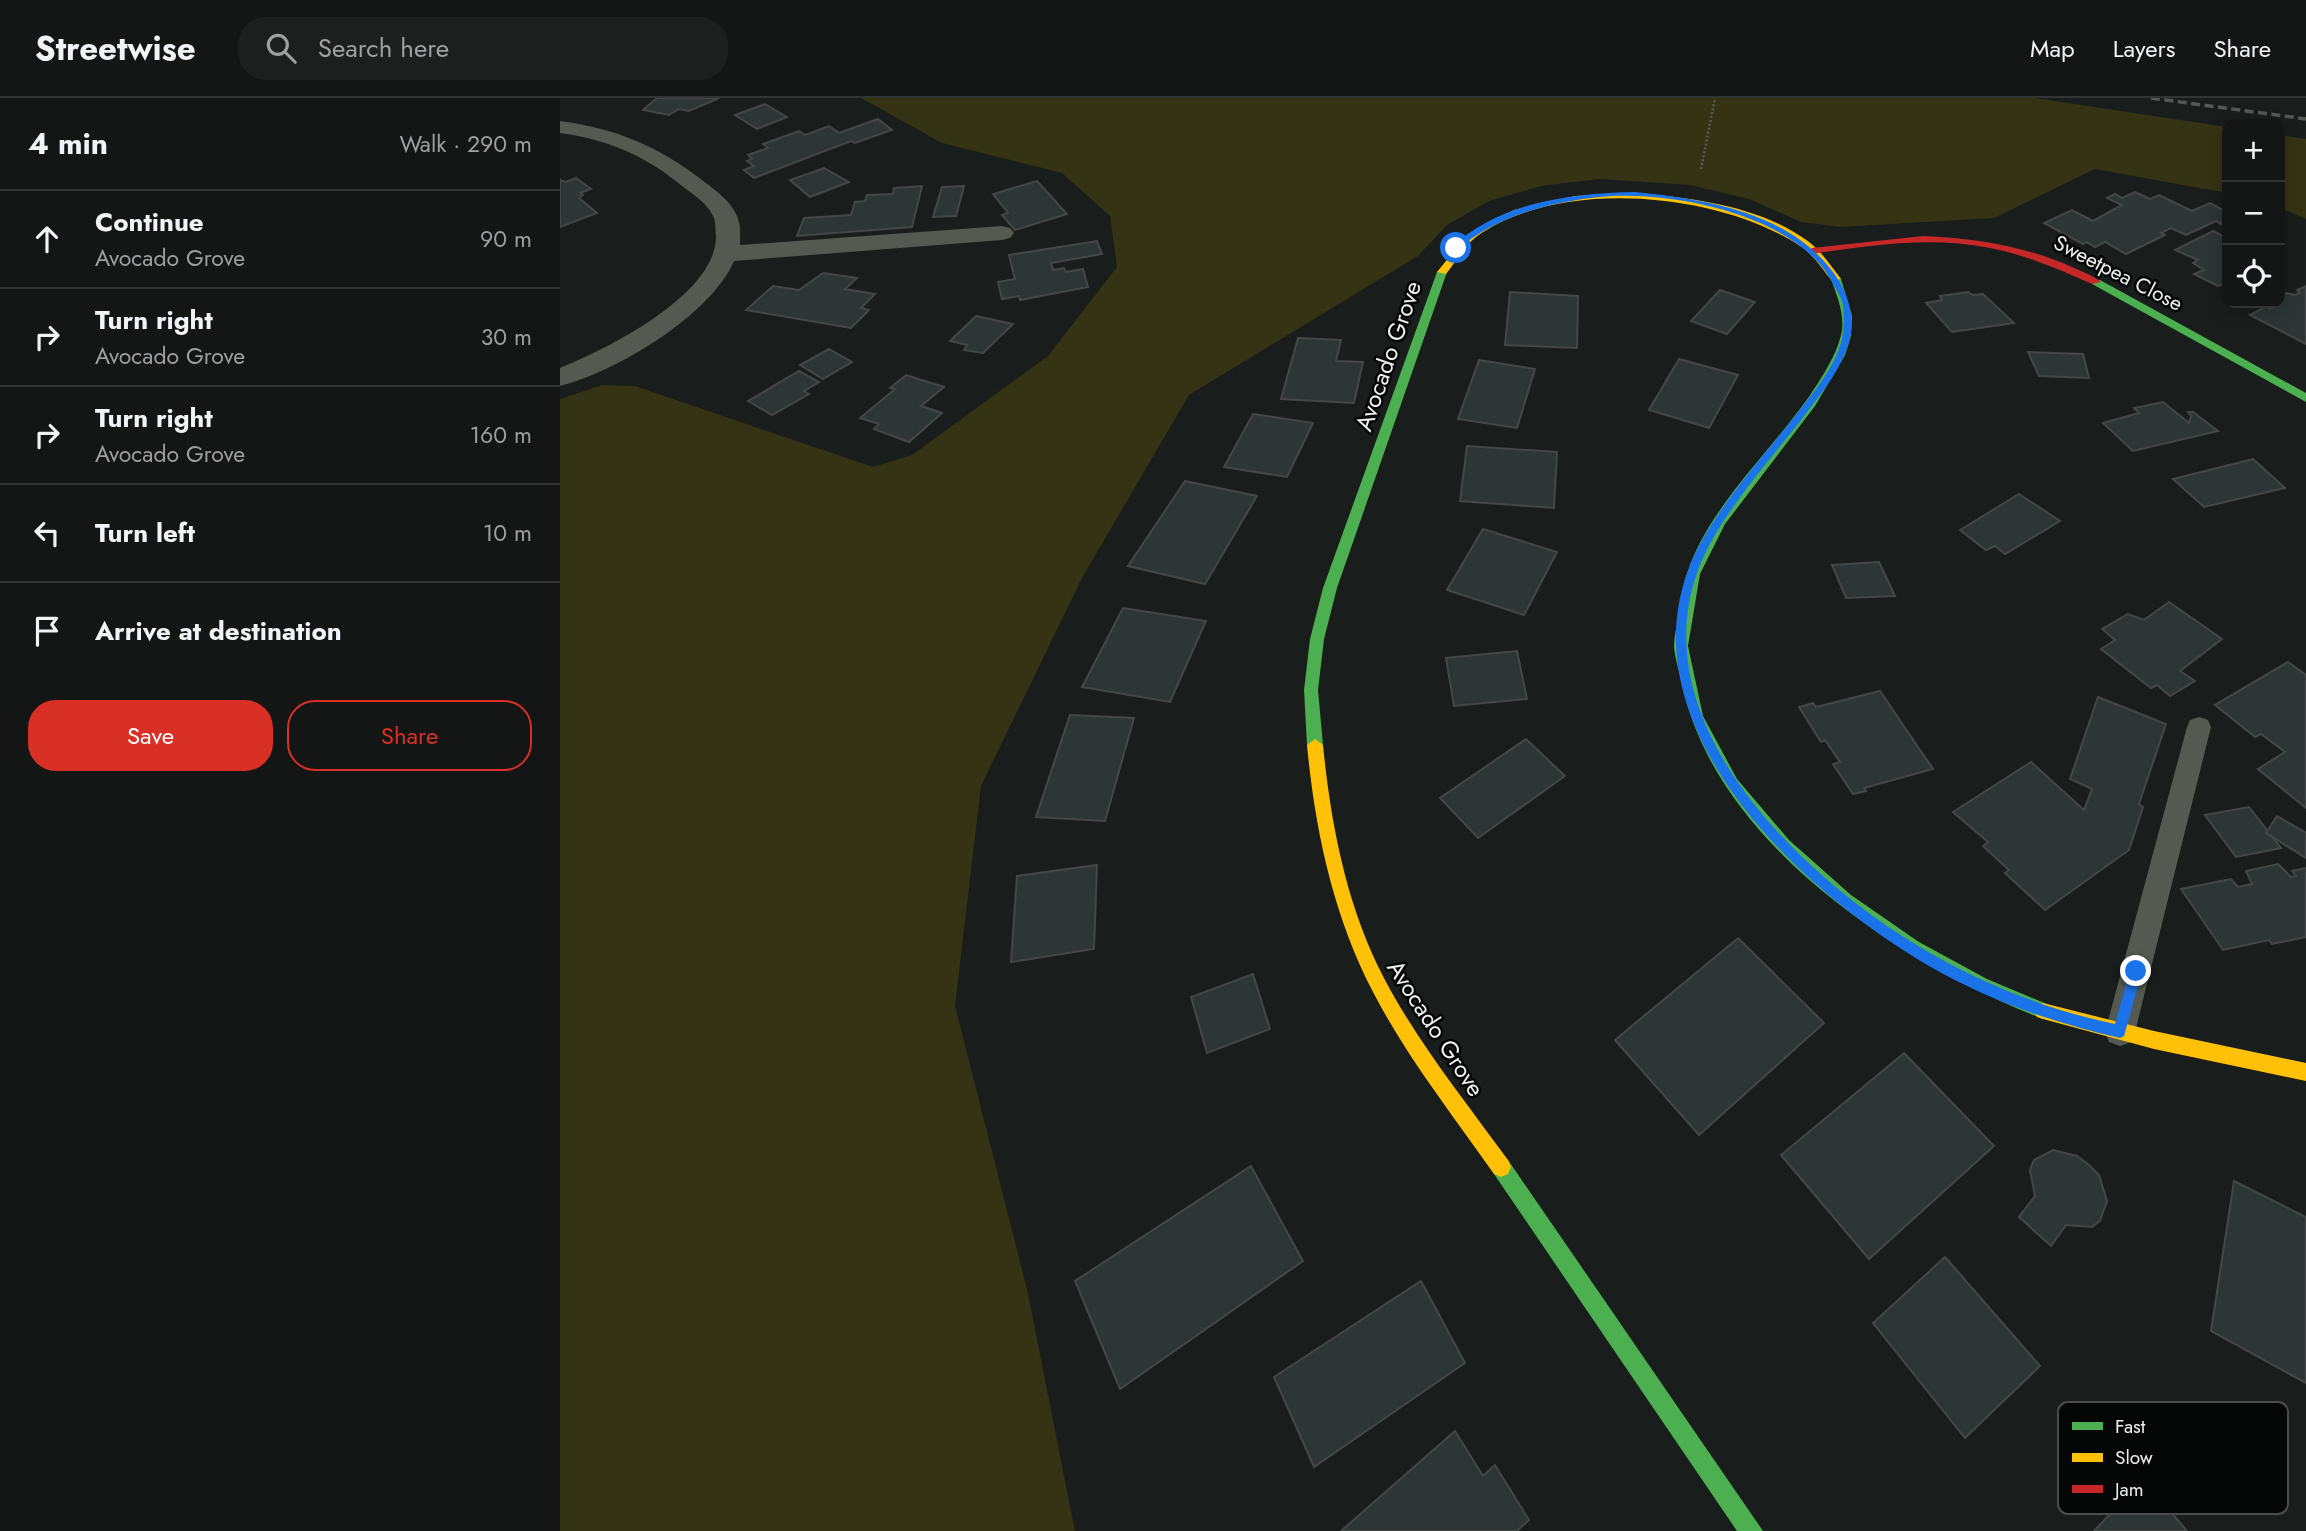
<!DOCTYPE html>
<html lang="en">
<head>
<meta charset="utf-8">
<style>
  body { margin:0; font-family:Jost,sans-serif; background:#1c1f1d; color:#f1f3f6 }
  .controls { position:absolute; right:21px; top:21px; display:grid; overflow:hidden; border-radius:14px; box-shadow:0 4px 18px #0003 }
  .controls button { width:63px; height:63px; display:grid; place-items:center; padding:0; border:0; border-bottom:2px solid #323534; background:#131614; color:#f1f3f6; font:35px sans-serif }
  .stop { position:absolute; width:21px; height:21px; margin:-16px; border:5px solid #1a73e8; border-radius:50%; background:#fff }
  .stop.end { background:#1a73e8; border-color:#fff; box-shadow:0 2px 7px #0008 }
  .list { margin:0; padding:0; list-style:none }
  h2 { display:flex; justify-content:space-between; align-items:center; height:91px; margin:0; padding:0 28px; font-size:30px }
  h2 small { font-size:23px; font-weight:400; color:#9d9fa0 }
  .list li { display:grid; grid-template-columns:46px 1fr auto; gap:21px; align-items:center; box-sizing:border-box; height:98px; padding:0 28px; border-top:2px solid #323534 }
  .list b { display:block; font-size:26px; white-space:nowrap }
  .list p { margin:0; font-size:23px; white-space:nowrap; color:#9d9fa0 }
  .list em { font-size:23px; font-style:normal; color:#9d9fa0 }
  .actions { display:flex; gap:14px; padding:21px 28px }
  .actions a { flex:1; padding:16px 0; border:2px solid #d93025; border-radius:28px; text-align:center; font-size:24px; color:#d93025 }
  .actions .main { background:#d93025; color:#fff }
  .icon { flex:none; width:38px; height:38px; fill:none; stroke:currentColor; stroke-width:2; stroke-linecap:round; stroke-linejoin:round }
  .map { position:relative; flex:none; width:1746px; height:1433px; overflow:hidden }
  header { display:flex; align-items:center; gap:42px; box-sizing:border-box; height:98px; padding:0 35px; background:#131614; border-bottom:2px solid #323534 }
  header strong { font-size:33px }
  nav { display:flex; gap:38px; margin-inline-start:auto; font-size:24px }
  .search { width:490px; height:63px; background:#1c1f1d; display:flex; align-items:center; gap:18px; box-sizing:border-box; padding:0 24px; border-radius:28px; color:#9d9fa0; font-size:26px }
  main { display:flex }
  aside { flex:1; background:#131614 }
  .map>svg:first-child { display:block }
  .green { fill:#343313 }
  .building { fill:#2d3635; stroke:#444746; stroke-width:2 }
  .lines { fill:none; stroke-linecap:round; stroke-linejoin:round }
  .path { stroke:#545954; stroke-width:2.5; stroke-dasharray:2 2; stroke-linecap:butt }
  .lane { fill:#545a51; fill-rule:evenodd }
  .street { fill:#545a51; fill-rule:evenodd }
  .fast { fill:#4caf50; fill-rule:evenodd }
  .slow { fill:#ffc107; fill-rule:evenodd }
  .jam { fill:#c62828; fill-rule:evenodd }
  .rail { stroke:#555956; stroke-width:3.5; stroke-dasharray:9 4.5; stroke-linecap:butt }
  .route { fill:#1a73e8 }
  .labels { text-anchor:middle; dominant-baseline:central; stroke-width:5; stroke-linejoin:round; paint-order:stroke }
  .far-street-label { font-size:21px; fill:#ecf0ee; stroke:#050706 }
  .street-label { font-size:24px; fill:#ecf0ee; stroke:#050706 }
  .key { fill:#050706; stroke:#4a4d4c; stroke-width:2 }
  .key-label { font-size:19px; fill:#ecf0ee }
</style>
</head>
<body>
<header>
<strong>Streetwise</strong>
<div class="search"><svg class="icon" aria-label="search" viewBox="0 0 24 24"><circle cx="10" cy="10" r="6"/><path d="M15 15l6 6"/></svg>Search here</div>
<nav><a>Map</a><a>Layers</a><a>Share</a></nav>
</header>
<main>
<aside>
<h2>4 min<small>Walk · 290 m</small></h2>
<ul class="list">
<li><svg class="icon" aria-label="ahead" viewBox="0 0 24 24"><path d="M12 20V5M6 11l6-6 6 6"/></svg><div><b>Continue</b><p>Avocado Grove</p></div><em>90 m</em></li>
<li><svg class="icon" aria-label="right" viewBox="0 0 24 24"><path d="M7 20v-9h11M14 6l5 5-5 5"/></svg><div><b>Turn right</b><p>Avocado Grove</p></div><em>30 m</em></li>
<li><svg class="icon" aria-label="right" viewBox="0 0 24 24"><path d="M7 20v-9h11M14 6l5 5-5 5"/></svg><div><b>Turn right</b><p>Avocado Grove</p></div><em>160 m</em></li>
<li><svg class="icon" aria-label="left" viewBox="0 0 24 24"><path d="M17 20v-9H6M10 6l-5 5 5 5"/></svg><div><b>Turn left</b></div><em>10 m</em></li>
<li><svg class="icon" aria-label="arrive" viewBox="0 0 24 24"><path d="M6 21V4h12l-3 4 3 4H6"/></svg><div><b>Arrive at destination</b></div></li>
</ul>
<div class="actions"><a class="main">Save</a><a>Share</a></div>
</aside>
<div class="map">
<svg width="1746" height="1433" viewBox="0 0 1746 1433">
  <rect width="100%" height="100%" fill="#191d1b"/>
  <g class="green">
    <polygon points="301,0 1475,0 1667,29 1667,95 1535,71 1434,120 1280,129 1241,124 1189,101 1130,87 1039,81 981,88 929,103 887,127 858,158 629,297 522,480 421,688 395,908 467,1191 515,1433 0,1433 0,301 42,287 75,288 313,369 352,357 488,258 557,169 550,118 502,75 382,45"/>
    <polygon points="1720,37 1746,41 1746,121 1720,110"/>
  </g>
  <g class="building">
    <polygon points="97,0 159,0 129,13 119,11 109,17 83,12"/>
    <polygon points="205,6 227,19 197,31 175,17"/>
    <polygon points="318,21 332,32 295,45 291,43 194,80 184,72 194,68 187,63 192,61 188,57 208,50 203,46 239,33 245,37 269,28 279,35"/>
    <polygon points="264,70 289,84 250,99 230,82"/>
    <polygon points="16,80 31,91 20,95 23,97 19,100 37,115 0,129 0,82 6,84"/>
    <polygon points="477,83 507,116 455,132 442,117 448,115 433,96"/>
    <polygon points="362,88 352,129 237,138 244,120 291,117 295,104 305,103 307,97 333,96 334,90"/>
    <polygon points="404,88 396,118 373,119 382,89"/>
    <polygon points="1575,94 1590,101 1599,97 1632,113 1650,105 1667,114 1667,123 1661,126 1656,123 1626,137 1611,130 1601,135 1605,137 1566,156 1545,144 1535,149 1526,144 1523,146 1484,125 1512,112 1533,123 1562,107 1547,100 1555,96 1562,100"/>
    <polygon points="1653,133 1667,140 1667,185 1658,188 1634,176 1644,172 1633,165 1638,162 1615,152"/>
    <polygon points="537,143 542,156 491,165 493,172 504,170 506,174 523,171 528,189 460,202 459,198 442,201 438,184 455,181 449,157"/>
    <polygon points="263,175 297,180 285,191 315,196 301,210 309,212 291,230 186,212 213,188 239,192"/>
    <polygon points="1746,188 1746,246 1690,217 1707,208 1710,211 1718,207 1714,205 1720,205 1720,198 1727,195 1735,197 1740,195 1737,192"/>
    <polygon points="1160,192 1195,204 1167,236 1131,223"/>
    <polygon points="950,194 1018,198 1017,250 945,247"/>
    <polygon points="1408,194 1413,197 1423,196 1454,225 1392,234 1366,205 1382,202 1380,198"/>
    <polygon points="416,218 453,226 423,255 404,252 407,247 390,243"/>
    <polygon points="738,240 781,242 776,263 803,264 794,305 721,301"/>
    <polygon points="269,251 292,264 263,281 240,267"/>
    <polygon points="1468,254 1523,256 1529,280 1479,278"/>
    <polygon points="1119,261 1178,277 1149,330 1089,312"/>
    <polygon points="919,262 975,271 957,330 898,321"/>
    <polygon points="239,273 259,284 244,293 249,296 212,317 188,303"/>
    <polygon points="346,277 384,289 361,308 382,315 349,344 314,331 319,326 300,320 335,291 330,290"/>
    <polygon points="1603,304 1629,325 1631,318 1628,314 1633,314 1658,333 1573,353 1543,325 1579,315 1574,310"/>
    <polygon points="693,316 753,325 727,379 664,369"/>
    <polygon points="907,348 997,354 994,410 900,403"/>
    <polygon points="1693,361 1725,390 1644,409 1613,381"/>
    <polygon points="625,383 697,398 645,486 568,468"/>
    <polygon points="1459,396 1500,423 1445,456 1435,448 1426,452 1400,432"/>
    <polygon points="923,431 997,454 964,517 887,492"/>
    <polygon points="1319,464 1335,498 1286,500 1272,467"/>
    <polygon points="1609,504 1662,541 1620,573 1635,583 1610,598 1597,587 1591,590 1541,551 1555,542 1542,531 1568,516 1584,522"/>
    <polygon points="563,510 646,523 610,604 522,589"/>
    <polygon points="957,553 967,601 894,608 886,560"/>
    <polygon points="1728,564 1746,577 1746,710 1698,671 1725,654 1701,636 1695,639 1655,607"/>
    <polygon points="1320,593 1373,671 1304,690 1306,693 1293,696 1273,666 1280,664 1265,642 1261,644 1239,609 1253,605 1256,609"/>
    <polygon points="1538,599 1606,626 1579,706 1583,709 1569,752 1485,812 1445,775 1449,772 1423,748 1428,744 1393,714 1471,664 1524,712 1532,691 1510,681"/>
    <polygon points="510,617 574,620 545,723 476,719"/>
    <polygon points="966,641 1005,678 918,740 880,700"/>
    <polygon points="1689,709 1721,750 1676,759 1645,717"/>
    <polygon points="1717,718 1746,735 1746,760 1706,735"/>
    <polygon points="1718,766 1731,779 1736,778 1732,773 1746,770 1746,839 1712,846 1709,842 1663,852 1621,791 1671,781 1678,789 1692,786 1686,773"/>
    <polygon points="537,767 534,851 451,864 457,778"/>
    <polygon points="1178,840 1264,925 1139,1037 1055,942"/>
    <polygon points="693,876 710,931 647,955 631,899"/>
    <polygon points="1344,955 1434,1048 1309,1161 1221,1057"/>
    <polygon points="1493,1052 1517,1058 1529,1067 1539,1077 1547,1103 1540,1123 1532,1129 1506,1127 1491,1148 1459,1119 1475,1098 1470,1072 1474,1062"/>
    <polygon points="691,1068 743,1163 560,1291 515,1183"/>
    <polygon points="1674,1083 1746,1119 1746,1285 1651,1233"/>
    <polygon points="1385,1159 1480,1268 1405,1340 1313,1225"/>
    <polygon points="861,1183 905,1265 754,1369 714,1279"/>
    <polygon points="895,1333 923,1378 935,1367 969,1422 957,1433 781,1433"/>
    <polygon points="1583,1381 1627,1433 1534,1433"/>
  </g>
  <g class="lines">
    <polyline class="path" points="1141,71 1155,0"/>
    <polygon class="lane" points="1639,619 1648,622 1651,629 1575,934 1571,944 1560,948 1549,944 1545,934 1627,629 1630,622"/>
    <path class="street" d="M 0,23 C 55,30 98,48 142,82 C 155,92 173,104 178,121 C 181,129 180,139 180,147 L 442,128 L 450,130 L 454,135 L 450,140 L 442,142 L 174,163 C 151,217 56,274 0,288 L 0,270 C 47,251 158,196 156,137 C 155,130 156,122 152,116 C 145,103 128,93 117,84 C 82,56 45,41 0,35 Z"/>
    <g class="fast">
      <polygon points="882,171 887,174 777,490 764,541 758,592 763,647 755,653 747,647 744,592 750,541 763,490 877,174"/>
      <path d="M 1276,178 L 1281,181 L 1292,218 L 1291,238 L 1285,257 L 1255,308 L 1165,426 L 1140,476 L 1128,548 L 1143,618 L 1177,681 L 1229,742 L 1291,797 L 1359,844 L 1427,881 L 1489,907 L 1492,913 L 1489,919 L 1483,921 C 1341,865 1154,745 1122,585 C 1119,573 1115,560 1114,549 C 1114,535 1119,520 1121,507 C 1123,497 1123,485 1127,476 C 1148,407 1220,346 1258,285 C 1268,269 1279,251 1282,232 C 1284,214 1277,198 1271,181 Z"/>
      <polygon points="1532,182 1540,182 1746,295 1746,304 1532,186"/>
      <polygon points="941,1059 948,1062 1203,1433 1177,1433 934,1076 931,1069 934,1062"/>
    </g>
    <g class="slow">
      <path d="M 1079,95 C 1137,101 1200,108 1249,144 C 1261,153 1272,169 1281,181 L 1272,183 C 1263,172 1253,156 1240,148 C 1158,94 999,79 916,139 C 904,148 895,165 886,176 L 877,174 L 908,136 L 954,112 L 1015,98 Z"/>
      <path d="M 755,641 L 763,647 C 771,728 787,810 825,882 C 859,946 905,1003 948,1062 L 951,1069 L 948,1076 L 941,1079 L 934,1076 C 892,1016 846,958 813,894 C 773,817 755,732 747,647 Z"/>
      <polygon points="1483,905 1594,933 1746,965 1746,983 1594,951 1483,921 1477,919 1474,913 1477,907"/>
    </g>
    <path class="jam" d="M 1363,138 C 1415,140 1465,148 1512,169 C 1522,174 1533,177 1541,184 L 1532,186 C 1499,171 1466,157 1430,150 C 1371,138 1311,147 1252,156 L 1247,153 L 1252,150 Z"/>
    <polyline class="rail" points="1591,0 1746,21"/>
  </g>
  <path class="route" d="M 1075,94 C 1142,101 1224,113 1269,169 C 1286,189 1297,218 1289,244 C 1281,271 1264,292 1247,314 C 1211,362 1157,418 1137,475 C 1081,634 1255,792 1379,860 C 1434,891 1494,913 1555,926 L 1570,873 L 1576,867 L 1580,868 L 1582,873 L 1564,938 L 1560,940 C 1494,925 1428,902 1369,868 C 1245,796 1070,636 1127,475 C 1148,417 1202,361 1239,313 C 1256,291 1273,271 1281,245 C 1284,235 1284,219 1283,208 C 1282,199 1275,190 1271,182 C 1234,116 1109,92 1040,99 C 990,104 937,118 898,151 L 892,150 C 937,104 1014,95 1075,94 Z"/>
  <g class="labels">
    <g class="far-street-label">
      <text transform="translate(1558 175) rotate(27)">Sweetpea Close</text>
    </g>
    <g class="street-label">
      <text transform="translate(828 258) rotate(-71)">Avocado Grove</text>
      <text transform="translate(876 930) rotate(57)">Avocado Grove</text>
    </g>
  </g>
  <rect x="1498" y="1304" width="230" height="112" rx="10" class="key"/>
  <rect x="1512" y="1324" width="31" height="8" fill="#4caf50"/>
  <rect x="1512" y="1355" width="31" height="9" fill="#ffc107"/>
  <rect x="1512" y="1387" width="31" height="8" fill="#c62828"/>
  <g class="key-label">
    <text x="1555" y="1335">Fast</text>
    <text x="1555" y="1366">Slow</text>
    <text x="1555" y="1398">Jam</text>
  </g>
</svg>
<div class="controls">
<button>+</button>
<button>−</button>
<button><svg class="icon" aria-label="locate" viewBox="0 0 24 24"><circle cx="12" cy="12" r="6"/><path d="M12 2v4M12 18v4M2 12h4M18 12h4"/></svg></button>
</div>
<div class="stop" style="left:896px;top:150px"></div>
<div class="stop end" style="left:1576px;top:873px"></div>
</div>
</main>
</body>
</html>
